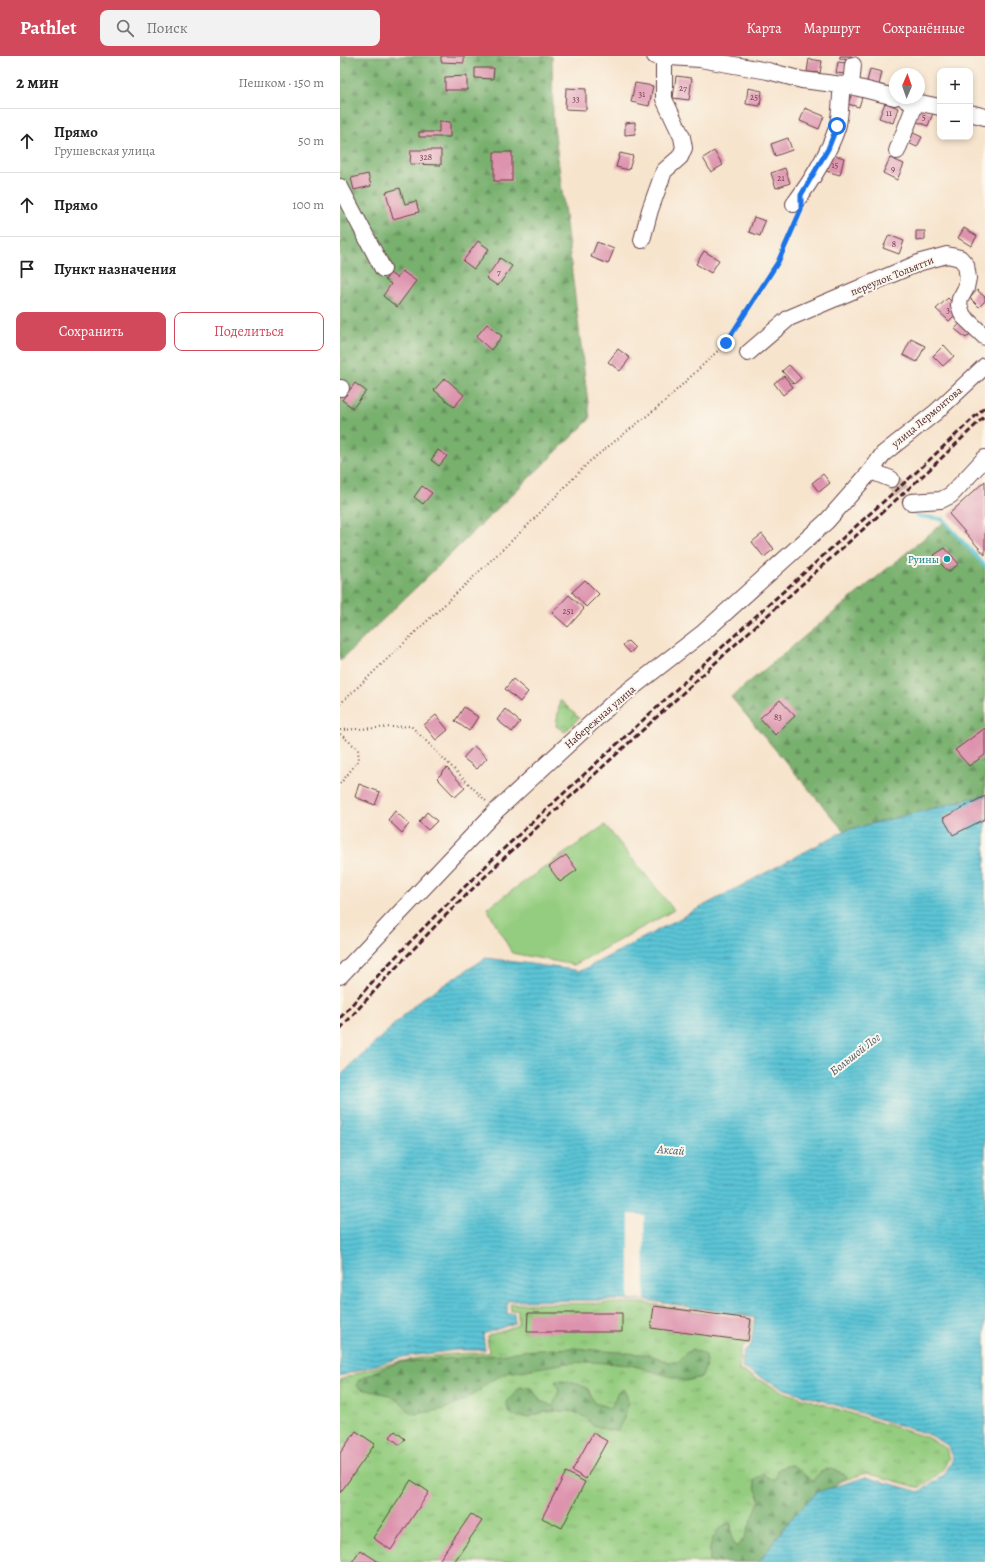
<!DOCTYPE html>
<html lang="ru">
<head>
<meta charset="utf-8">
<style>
  body { margin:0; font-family:Alegreya,serif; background:#f2f2f2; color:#222 }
  .controls { position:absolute; right:12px; top:12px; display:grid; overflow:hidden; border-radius:8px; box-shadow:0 2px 6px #0003 }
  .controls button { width:36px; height:36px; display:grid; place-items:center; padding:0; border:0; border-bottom:1px solid #e0e0e0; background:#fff; color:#222; font:20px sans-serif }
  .compass { position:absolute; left:549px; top:12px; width:36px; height:36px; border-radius:50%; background:#fff; box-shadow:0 2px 6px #0003; rotate:2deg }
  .stop { position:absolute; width:12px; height:12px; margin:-9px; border:3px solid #1a73e8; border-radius:50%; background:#fff }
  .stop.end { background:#1a73e8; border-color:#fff; box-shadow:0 1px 4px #0008 }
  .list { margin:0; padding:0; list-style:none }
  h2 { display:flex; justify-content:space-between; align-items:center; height:52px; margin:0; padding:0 16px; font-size:17px }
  h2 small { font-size:13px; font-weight:400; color:#767676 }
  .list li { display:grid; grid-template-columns:26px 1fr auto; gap:12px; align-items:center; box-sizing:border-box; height:64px; padding:0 16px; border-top:1px solid #e0e0e0 }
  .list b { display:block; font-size:15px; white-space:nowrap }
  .list p { margin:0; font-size:13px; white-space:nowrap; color:#767676 }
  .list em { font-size:13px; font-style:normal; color:#767676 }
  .actions { display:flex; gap:8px; padding:12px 16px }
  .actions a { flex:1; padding:9px 0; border:1px solid #d1495b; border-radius:8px; text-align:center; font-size:14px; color:#d1495b }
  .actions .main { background:#d1495b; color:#fff }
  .icon { flex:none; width:22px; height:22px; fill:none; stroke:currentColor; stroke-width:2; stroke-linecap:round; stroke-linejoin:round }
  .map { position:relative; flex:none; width:645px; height:1506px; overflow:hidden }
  header { display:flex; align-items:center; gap:24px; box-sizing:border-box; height:56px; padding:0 20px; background:#d1495b; color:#fff }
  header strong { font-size:19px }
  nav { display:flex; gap:22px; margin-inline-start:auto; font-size:14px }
  .search { width:280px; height:36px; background:#f2f2f2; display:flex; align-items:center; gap:10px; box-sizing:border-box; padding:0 14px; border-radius:8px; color:#767676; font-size:15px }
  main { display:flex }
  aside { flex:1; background:#fff }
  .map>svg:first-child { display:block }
  .grass { fill:url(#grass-tufts); stroke:#707656 }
  .forest { fill:url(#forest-firs); stroke:#61684c }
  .park { fill:url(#park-crowns); stroke:#707656 }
  .pitch { fill:#95cd80; stroke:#707656 }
  .water { fill:url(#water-rules); stroke:#527280 }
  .pier { fill:#f7e4cd }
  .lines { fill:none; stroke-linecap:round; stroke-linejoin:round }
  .stream { stroke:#5bc5d6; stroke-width:3.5 }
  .building { fill:#dd93ad }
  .minor-tunnel { stroke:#d4bdad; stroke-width:16; stroke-dasharray:16 8; stroke-linecap:butt }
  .minor-casing { stroke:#643d43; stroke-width:18 }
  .path { stroke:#643d43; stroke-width:2; stroke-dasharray:1 3; stroke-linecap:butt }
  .minor { stroke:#fff; stroke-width:16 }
  .rail { stroke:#4a1f2b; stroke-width:3; stroke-dasharray:6 3; stroke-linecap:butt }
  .route { stroke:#1a73e8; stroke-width:5 }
  .culture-dot { fill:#0f9aa8; stroke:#fbf7ec; stroke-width:1.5 }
  .labels { text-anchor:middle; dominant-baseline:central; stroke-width:4; stroke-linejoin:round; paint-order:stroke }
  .number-label { font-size:9px; fill:#6f3c4c }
  .street-label { font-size:11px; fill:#4a1f2b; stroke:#fbf7ec }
  .culture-label { font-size:11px; fill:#0d838f; stroke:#fbf7ec; text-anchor:end }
  .water-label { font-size:12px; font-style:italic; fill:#505967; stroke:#fbf7ec }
</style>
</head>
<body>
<header>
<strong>Pathlet</strong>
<div class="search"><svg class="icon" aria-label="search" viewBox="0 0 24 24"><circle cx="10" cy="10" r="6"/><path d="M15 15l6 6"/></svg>Поиск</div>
<nav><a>Карта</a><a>Маршрут</a><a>Сохранённые</a></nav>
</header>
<main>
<aside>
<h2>2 мин<small>Пешком · 150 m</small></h2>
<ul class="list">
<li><svg class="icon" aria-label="ahead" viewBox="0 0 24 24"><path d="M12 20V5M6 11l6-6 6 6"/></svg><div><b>Прямо</b><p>Грушевская улица</p></div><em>50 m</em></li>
<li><svg class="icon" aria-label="ahead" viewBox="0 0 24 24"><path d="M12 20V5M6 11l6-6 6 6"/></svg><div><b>Прямо</b></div><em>100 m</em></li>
<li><svg class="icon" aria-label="arrive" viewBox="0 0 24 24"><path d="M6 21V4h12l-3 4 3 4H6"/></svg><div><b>Пункт назначения</b></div></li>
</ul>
<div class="actions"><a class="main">Сохранить</a><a>Поделиться</a></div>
</aside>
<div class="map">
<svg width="645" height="1506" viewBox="0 0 645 1506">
  <defs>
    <pattern id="grass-tufts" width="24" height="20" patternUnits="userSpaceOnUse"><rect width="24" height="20" fill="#95cd80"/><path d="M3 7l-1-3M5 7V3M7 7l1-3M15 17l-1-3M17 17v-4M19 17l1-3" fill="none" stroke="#7ca669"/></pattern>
    <pattern id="forest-firs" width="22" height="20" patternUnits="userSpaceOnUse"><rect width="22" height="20" fill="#78b06e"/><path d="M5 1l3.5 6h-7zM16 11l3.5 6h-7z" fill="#648f5b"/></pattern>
    <pattern id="park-crowns" width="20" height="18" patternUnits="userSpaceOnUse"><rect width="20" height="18" fill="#95cd80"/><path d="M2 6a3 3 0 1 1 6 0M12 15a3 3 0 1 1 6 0" fill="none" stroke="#7ca669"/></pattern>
    <pattern id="water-rules" width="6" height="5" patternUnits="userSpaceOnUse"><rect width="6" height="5" fill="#5bc5d6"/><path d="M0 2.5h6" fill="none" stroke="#4d9fae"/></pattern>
  </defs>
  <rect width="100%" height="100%" fill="#fbf7ec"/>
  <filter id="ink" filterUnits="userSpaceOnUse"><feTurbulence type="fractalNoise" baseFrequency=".025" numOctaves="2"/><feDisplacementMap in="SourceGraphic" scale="8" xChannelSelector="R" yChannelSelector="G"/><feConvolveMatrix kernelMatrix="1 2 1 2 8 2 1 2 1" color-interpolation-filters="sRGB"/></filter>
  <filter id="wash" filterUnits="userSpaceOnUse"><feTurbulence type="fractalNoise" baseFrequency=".012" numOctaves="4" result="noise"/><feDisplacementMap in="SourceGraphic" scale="16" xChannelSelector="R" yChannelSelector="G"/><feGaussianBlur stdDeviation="0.9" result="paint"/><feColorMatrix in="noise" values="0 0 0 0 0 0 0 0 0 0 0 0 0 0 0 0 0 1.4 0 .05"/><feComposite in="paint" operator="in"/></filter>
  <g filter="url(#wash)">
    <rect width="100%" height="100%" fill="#f7e4cd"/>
    <path class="grass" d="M 289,1247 L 304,1247 L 412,1264 L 408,1287 L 401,1293 L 399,1314 L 444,1336 L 589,1382 L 606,1392 L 609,1403 L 601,1416 L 580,1432 L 526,1417 L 477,1433 L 415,1506 L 0,1506 L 0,1324 C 47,1304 98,1297 149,1297 L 147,1280 L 178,1269 L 178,1254 L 171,1255 L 170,1248 Z"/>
    <g class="forest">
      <polygon points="0,0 212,0 213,62 250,363 0,605"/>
      <polygon points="604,466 645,512 645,739 504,775 391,641"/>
      <polygon points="233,1292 310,1299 329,1306 338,1306 346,1297 352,1293 366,1299 367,1306 362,1321 345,1325 291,1309 252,1306 227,1307 167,1317 150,1325 137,1336 126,1343 104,1353 77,1358 71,1357 62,1347 49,1339 21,1333 16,1329 19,1324 39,1314 60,1306 161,1299 181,1295"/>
      <path d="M 215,1325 L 234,1326 L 248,1333 L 254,1347 L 271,1352 L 277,1338 L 283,1333 C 293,1346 284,1361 278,1374 L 267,1374 L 251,1368 L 247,1362 L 231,1355 L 206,1356 L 187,1361 L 176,1361 L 168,1356 L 167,1346 L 180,1331 L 191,1332 L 201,1345 L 213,1350 L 219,1335 Z"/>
      <path d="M 451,1409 C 462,1413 463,1420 473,1425 C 483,1409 492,1411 507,1421 L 492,1432 L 478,1436 L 473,1440 L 450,1464 L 419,1506 L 370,1506 C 369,1489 371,1476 388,1467 L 391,1468 L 392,1482 L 395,1490 L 398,1490 L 405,1481 L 420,1443 L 416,1434 L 414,1425 L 423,1418 L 429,1422 L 436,1423 L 437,1414 L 445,1410 Z"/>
    </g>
    <polygon class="park" points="220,644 239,662 225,676 216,670"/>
    <polygon class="pitch" points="265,769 334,854 234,909 172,897 147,852"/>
    <polygon class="water" points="645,739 645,1506 419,1506 450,1464 473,1440 478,1436 526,1421 580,1436 604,1419 613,1403 609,1390 590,1379 445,1333 402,1312 404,1295 411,1289 415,1261 305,1244 167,1245 167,1258 174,1258 175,1267 143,1278 145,1294 117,1294 62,1301 0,1320 0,1020 80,944 146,902 241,915 504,775"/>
    <polygon class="pier" points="289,1158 304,1159 305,1244 289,1243"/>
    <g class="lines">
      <polyline class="stream" points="570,450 577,460 602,463 645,510"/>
    </g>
    <g id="blocks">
      <g class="building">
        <polygon points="101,0 124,0 124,7 101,6"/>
        <polygon points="500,0 512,0 511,4 500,3"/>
        <polygon points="469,3 482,5 480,17 467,16"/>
        <polygon points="498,6 507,7 505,18 496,17"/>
        <polygon points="135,12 154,12 153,23 135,22"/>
        <polygon points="530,13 542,16 539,29 527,26"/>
        <polygon points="127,20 127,34 105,34 105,21"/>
        <polygon points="336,20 352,22 349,44 333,42"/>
        <polygon points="295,27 313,30 309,50 291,46"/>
        <polygon points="226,32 246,33 246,54 225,53"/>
        <polygon points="408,32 422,35 420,50 406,48"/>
        <polygon points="513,35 523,38 519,51 508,48"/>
        <polygon points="545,47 558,52 553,67 539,62"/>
        <polygon points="465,52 484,60 479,73 460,65"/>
        <polygon points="580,52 593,57 588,70 575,65"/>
        <polygon points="99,65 110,66 110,81 79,81 79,76 99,76"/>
        <polygon points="295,66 295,78 285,79 285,67"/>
        <polygon points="571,76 582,81 577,91 566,86"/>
        <polygon points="448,82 452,94 435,100 431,88"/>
        <polygon points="71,94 101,94 101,109 70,108"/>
        <polygon points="374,95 383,109 371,116 363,102"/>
        <rect x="154" y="96" width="18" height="29"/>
        <polygon points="280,97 293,100 289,114 276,111"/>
        <polygon points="490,98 504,102 500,119 486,115"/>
        <polygon points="550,102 564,108 557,124 543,117"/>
        <polygon points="445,112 450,127 436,132 431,117"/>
        <polygon points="28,118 31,130 14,134 11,122"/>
        <polygon points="60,132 65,148 76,145 79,156 53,163 46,136"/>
        <polygon points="414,161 425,165 420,180 409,176"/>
        <polygon points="624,172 637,180 631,190 618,182"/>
        <polygon points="576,175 585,175 585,184 576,185"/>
        <polygon points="549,179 564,185 559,198 543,192"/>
        <polygon points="138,185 149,193 134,213 123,205"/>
        <polygon points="257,186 274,193 268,208 251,201"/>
        <polygon points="364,195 379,204 371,217 356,208"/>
        <polygon points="160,202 172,210 158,230 146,222"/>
        <polygon points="62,215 76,225 57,251 43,240 51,228 45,224 50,217 57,222"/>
        <polygon points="637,234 645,241 645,245 639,251 630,242"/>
        <polygon points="608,242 620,254 609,265 596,253"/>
        <polygon points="624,263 635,273 626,282 615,273"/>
        <polygon points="147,268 162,280 151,294 136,281"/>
        <polygon points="571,283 585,290 577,306 563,299"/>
        <polygon points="604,289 614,300 603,310 593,300"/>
        <polygon points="278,293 290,302 280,315 268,306"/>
        <polygon points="449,309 461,322 454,328 442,315"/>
        <polygon points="444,320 453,331 443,339 434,327"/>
        <polygon points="105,322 124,339 114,351 94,334"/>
        <polygon points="15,327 26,335 13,352 2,344"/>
        <polygon points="98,394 107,400 99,410 91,404"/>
        <polygon points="483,418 490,427 479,436 472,427"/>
        <polygon points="645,425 645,499 609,458"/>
        <polygon points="82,430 92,437 83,448 74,441"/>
        <polygon points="422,478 434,493 424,501 412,486"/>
        <polygon points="605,492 619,508 608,516 594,499"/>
        <polygon points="245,524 259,538 246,551 232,536"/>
        <polygon points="229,539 244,553 228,571 212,557"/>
        <polygon points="288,585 295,592 290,597 283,589"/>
        <polygon points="173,623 188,636 180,646 165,633"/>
        <polygon points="440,644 455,660 435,679 420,662"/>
        <polygon points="124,651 138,661 129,675 115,665"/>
        <polygon points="165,653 180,666 172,676 157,664"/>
        <polygon points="96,659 108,674 96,684 84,669"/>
        <polygon points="645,672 645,699 629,710 615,694"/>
        <polygon points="134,690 147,702 137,713 123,702"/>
        <polygon points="107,712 125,732 115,741 97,722"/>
        <polygon points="19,728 40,736 35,749 15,741"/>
        <polygon points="645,740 645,763 613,779 603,762"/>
        <polygon points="55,755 69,768 62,777 48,764"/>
        <polygon points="87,756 97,765 88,774 79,766"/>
        <polygon points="226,799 237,814 220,826 209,811"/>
        <polygon points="314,1250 411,1263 408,1285 311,1272"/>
        <polygon points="188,1257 282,1257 282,1276 187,1276"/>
        <polygon points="16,1375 35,1388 0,1437 0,1397"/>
        <polygon points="55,1375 65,1383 60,1389 50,1381"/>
        <polygon points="253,1377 267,1385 246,1423 232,1415"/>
        <polygon points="226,1416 245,1426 222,1472 202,1462"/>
        <polygon points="71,1424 89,1436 51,1494 33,1482"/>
        <polygon points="131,1458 142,1465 114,1506 98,1506"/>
        <polygon points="20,1494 39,1506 12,1506"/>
      </g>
    </g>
  </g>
  <g filter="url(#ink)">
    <use href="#blocks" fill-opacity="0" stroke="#643d43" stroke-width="1"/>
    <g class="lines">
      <polyline class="minor-tunnel" points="551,423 571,446"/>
      <g class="minor-casing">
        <g id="minor">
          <polyline points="315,0 360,3 428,15 462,24 511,30 555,41"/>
          <polyline points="511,30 513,9"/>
          <polyline points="566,44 600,51"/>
          <polyline points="630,57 645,61"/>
          <polyline points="557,95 576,46"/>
          <polyline points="0,131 43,213"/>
          <path d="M 454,148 C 470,127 488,98 497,72 C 501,59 500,43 502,29"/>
          <polyline points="302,184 310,154 324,115 340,101 344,92 342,81 324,43 324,0"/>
          <polyline points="408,297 449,262 581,206 607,199 620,202 626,209 628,222 626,232 620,243 619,249 623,260 645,281"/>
          <polyline points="0,332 1,332"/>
          <polyline points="531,415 551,423"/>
          <polyline points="571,446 601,444 611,439 645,402"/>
          <polyline points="0,920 156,755 275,645 364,576 487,465 531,415 543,398 596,356 645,310"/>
        </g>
      </g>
      <g class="path">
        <polyline points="0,648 187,470 250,405 323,347 386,287 438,206 458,160"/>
        <polyline points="0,674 71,670 147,746"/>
        <polyline points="0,678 18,693 19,704 0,728"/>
      </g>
      <use href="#minor" class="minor"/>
      <g class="rail">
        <polyline points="0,962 42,915 96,859 159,797 406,569 583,410 645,351"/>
        <polyline points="0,973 48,920 101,864 164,802 410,575 588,415 645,360"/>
      </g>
    </g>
  </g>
  <g class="lines" filter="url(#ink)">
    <polyline class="route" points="386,287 438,206 461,154 461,139 488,93 497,70"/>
  </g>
  <circle class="culture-dot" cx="607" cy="503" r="4"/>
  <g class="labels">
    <g class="number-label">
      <text x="343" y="32">27</text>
      <text x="302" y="38">31</text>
      <text x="414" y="41">25</text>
      <text x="236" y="43">33</text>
      <text x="549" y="57">11</text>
      <text x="584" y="61">5</text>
      <text x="86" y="101">328</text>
      <text x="495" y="109">15</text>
      <text x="553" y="113">9</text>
      <text x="441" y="122">21</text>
      <text x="554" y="188">8</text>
      <text x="159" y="216">7</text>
      <text x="608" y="254">3</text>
      <text x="228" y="555">251</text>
      <text x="438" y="661">83</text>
    </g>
    <g class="street-label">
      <text transform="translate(552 220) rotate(-22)">переулок Тольятти</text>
      <text transform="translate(587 361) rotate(-40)">улица Лермонтова</text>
      <text transform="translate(260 661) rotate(-41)">Набережная улица</text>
    </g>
    <g class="culture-label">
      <text x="599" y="503">Руины</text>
    </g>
    <g class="water-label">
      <text transform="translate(515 998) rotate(-38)">Большой Лог</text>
      <text transform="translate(331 1094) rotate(4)">Аксай</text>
    </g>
  </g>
</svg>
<div class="controls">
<button>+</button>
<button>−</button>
</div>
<svg class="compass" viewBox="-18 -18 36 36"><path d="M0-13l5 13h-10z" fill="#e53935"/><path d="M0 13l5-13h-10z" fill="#767676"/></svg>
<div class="stop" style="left:497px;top:70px"></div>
<div class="stop end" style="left:386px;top:287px"></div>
</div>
</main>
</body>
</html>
